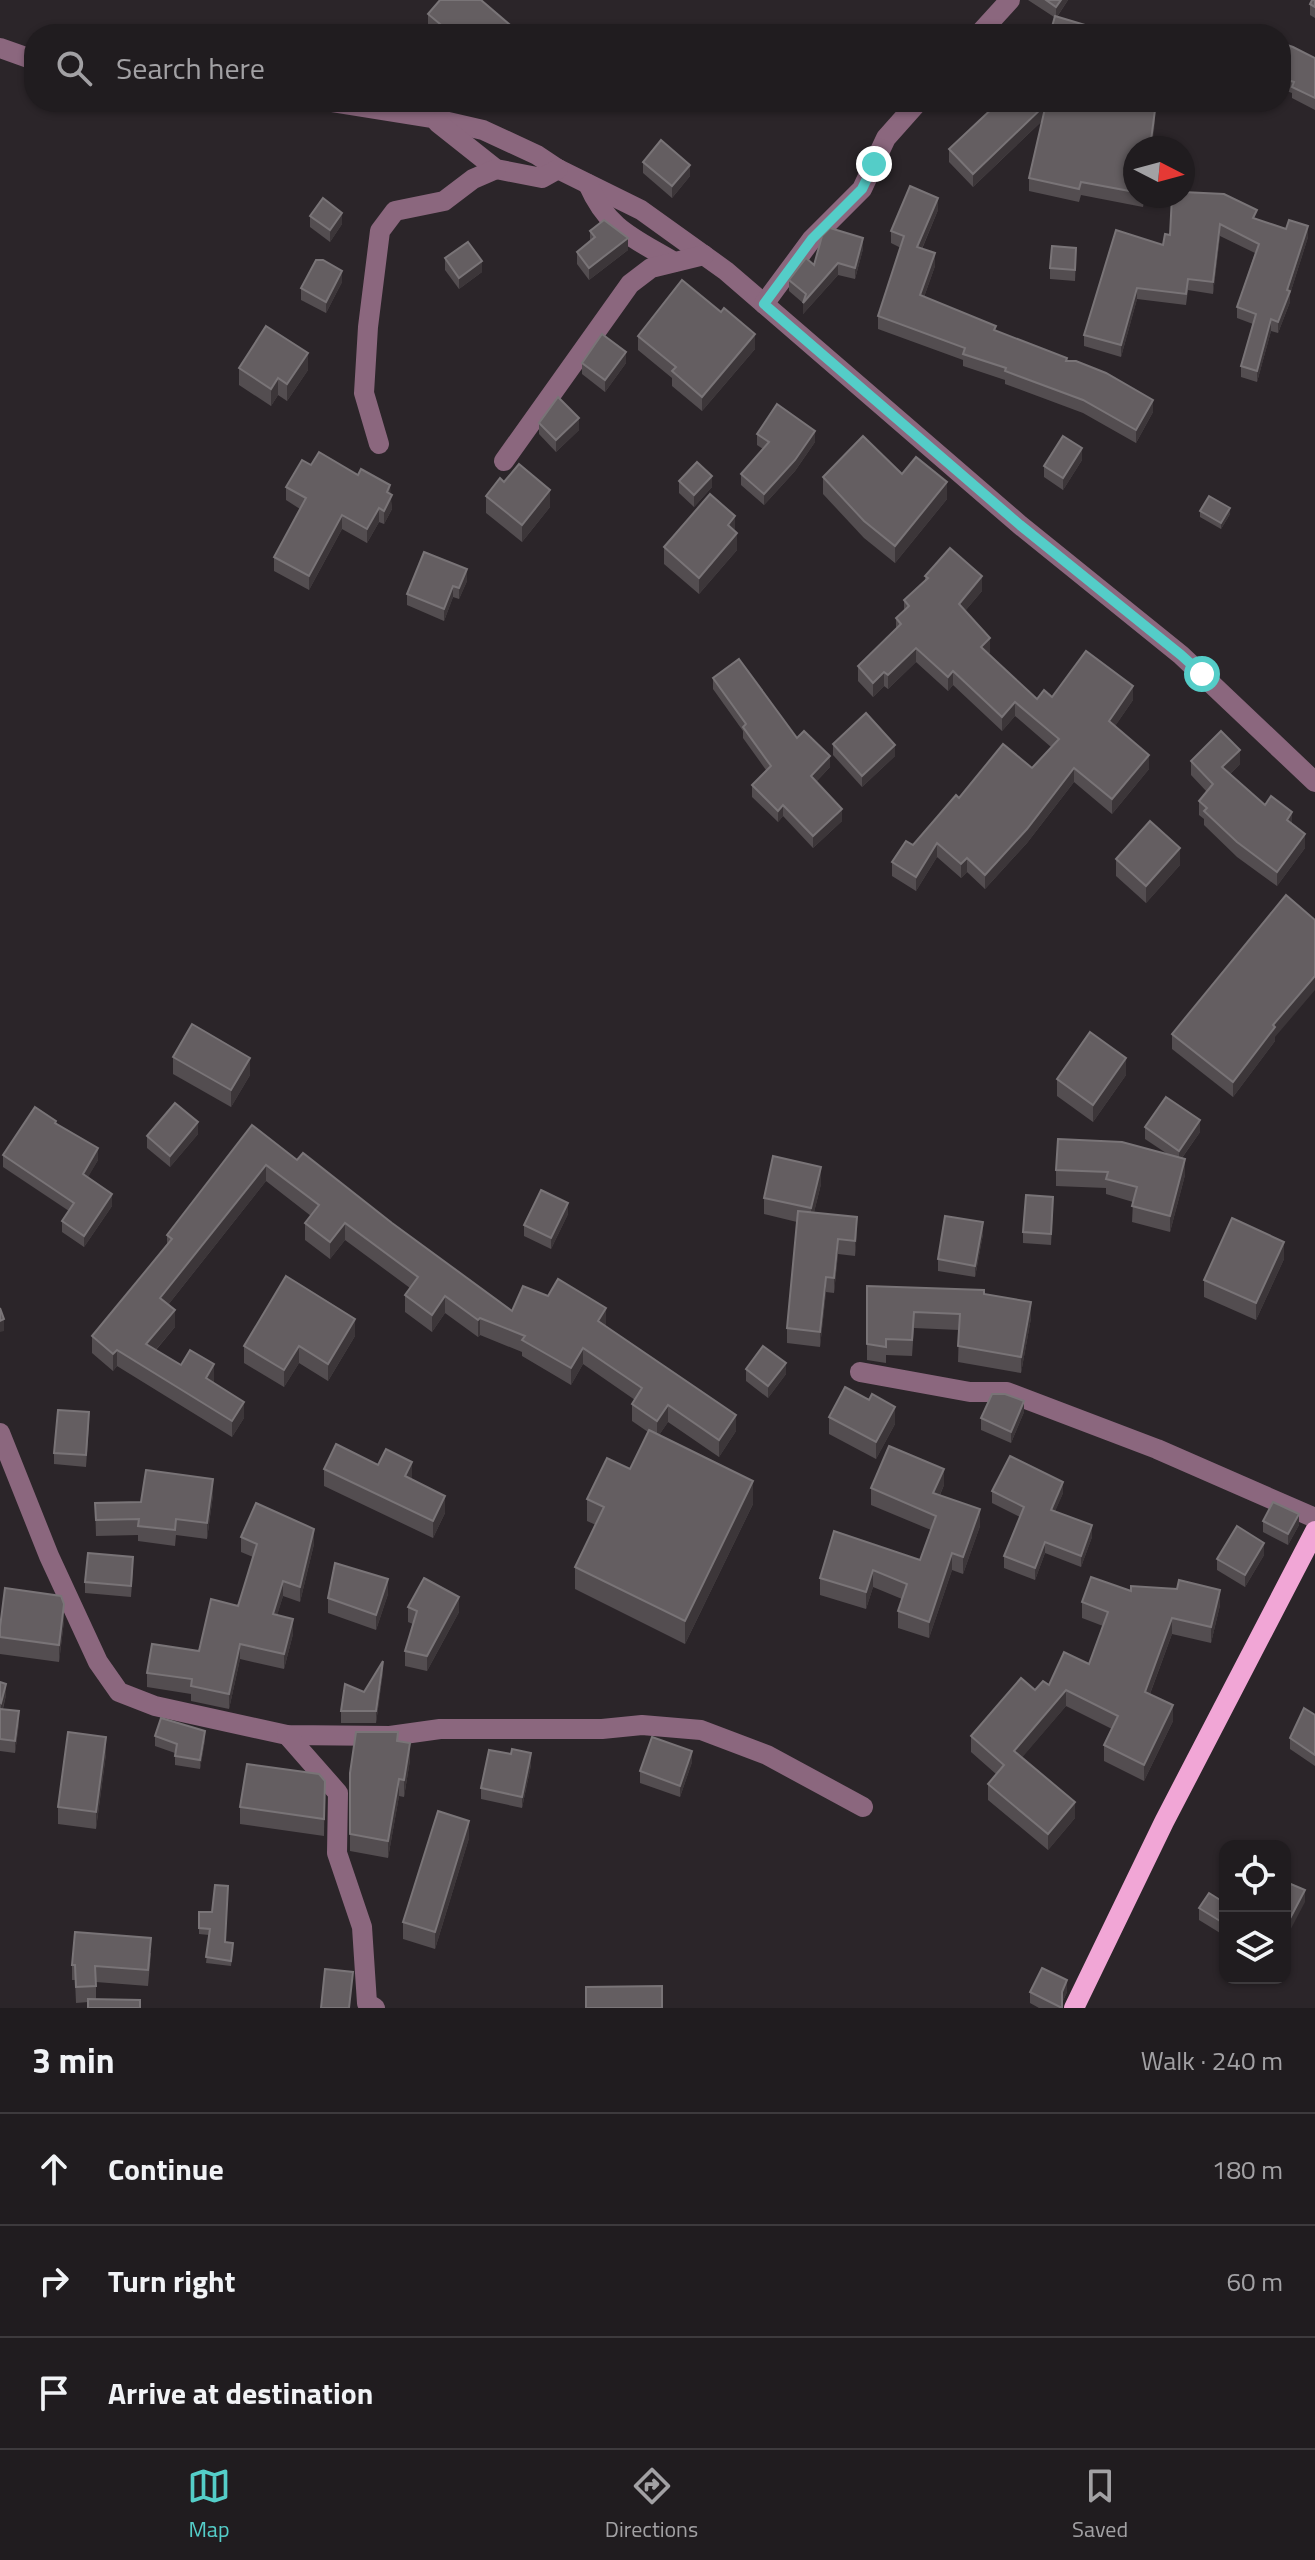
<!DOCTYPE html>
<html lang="en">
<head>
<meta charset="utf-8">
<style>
  body { margin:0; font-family:"Titillium Web",sans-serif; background:#282528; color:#f1f3f6 }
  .controls { position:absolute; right:24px; bottom:24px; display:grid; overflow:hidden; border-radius:16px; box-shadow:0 2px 6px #0004 }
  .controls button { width:72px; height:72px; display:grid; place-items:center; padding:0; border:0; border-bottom:2px solid #3d3a3d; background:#201c1f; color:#f1f3f6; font:40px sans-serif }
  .compass { position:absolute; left:1123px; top:136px; width:72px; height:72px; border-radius:50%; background:#201c1f; box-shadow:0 2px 6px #0004; rotate:96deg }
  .stop { position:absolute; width:24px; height:24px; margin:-18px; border:6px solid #54cdc8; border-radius:50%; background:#fff }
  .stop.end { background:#54cdc8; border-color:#fff; box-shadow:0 2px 8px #0008 }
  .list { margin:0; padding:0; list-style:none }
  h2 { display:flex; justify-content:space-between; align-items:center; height:104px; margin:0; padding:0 32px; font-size:34px }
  h2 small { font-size:26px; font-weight:400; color:#a2a1a4 }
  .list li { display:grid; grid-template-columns:52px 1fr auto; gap:24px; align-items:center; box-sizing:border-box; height:112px; padding:0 32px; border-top:2px solid #3d3a3d }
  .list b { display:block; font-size:30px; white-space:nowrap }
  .list em { font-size:26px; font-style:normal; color:#a2a1a4 }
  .icon { flex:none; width:44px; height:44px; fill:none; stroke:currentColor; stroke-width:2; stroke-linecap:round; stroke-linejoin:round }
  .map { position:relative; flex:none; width:1315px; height:2008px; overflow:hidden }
  .search { position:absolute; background:#201c1f; box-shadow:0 2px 6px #0004; left:24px; right:24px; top:24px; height:88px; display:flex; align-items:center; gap:20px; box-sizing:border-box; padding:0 28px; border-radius:32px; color:#a2a1a4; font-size:30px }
  .sheet { height:440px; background:#201c1f }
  nav { display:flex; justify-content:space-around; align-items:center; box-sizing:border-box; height:112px; border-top:2px solid #3d3a3d; background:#201c1f; font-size:22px; color:#a2a1a4 }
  nav a { display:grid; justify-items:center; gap:4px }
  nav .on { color:#54cdc8 }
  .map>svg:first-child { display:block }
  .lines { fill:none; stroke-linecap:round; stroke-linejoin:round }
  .minor { stroke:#8b677e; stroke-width:20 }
  .major { stroke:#f1a6d6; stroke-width:20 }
  .wall { fill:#534d50 }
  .shaded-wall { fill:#3c3639 }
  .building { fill:#645e61; stroke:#797477; stroke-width:2 }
  .route { stroke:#54cdc8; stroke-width:10 }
</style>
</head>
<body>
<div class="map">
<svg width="1315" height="2008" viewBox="0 0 1315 2008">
  <rect width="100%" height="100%" fill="#2b2529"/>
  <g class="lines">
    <g class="minor">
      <polyline points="979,34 1010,0"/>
      <polyline points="0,48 34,60"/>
      <polyline points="331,102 431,118 483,130 537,155 558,169 641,210 726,271 1020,525 1181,655 1315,782"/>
      <polyline points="438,123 496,169 542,178 558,169"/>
      <path d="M 588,184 C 608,230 634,238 674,262"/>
      <polyline points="764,304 812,239 862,189 886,138 918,102"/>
      <polyline points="379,444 364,393 368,327 380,231 395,211 444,201 473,179 496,169"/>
      <polyline points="504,461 630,284 651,268 704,255"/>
      <polyline points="860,1372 970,1392 1007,1392 1157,1449 1315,1518"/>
      <polyline points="0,1433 49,1556 98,1662 119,1692 155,1706 287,1735 390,1736 440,1729 602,1729 642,1725 701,1730 767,1755 863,1807"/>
      <polyline points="287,1735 338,1793 337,1853 362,1927 367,2003 375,2008"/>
    </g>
    <polyline class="major" points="1074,2008 1164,1822 1315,1531"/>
  </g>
  <g class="wall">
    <polygon points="1028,0 1068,0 1057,17 1054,17"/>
    <polygon points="1315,0 1315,18 1310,15 1310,4"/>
    <polygon points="428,14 516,34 432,34 428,31"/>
    <polygon points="1281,43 1315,58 1315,110 1292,98 1292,93 1281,89"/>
    <polygon points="987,102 1039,102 1041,104 1109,102 1109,104 1155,123 1135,148 1135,196 1145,196 1143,207 1081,195 1079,202 1029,191 1029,178 1042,121 973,187 949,162 949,149 990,111 987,109"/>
    <polygon points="643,162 690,176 672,198 643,173"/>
    <polygon points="1172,196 1257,219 1308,237 1290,294 1290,302 1278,333 1271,331 1257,382 1241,377 1241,366 1253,324 1237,318 1237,307 1255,253 1220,236 1213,294 1188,290 1186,305 1137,299 1121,357 1084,346 1084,335 1163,245 1170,235"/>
    <polygon points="938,210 922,249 935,266 924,297 996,331 1067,361 1153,412 1136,443 1083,413 1005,384 1005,380 963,366 963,360 878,329 878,316 901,248 891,243 891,231"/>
    <polygon points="310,216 342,224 330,242 310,227"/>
    <polygon points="590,231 628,250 589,280 577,264 577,252 590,242"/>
    <polygon points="863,249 855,279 838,275 803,314 803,303 789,291 789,280 814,265"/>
    <polygon points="445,258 482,272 459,289 445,270"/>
    <polygon points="1076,259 1075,281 1050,279 1050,268"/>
    <polygon points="342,282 326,313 301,300 301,288"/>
    <polygon points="638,336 755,349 702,411 672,386 672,378 638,350"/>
    <polygon points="582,363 626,363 605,392 582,374"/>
    <polygon points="239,368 308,370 287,401 278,395 271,406 239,385"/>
    <polygon points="539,423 579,430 556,452 539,434"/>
    <polygon points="757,434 815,442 795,471 764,505 741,485 741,474 763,449 757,445"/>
    <polygon points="1082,460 1063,490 1044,477 1044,466"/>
    <polygon points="311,465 358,475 390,494 392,509 384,524 379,522 367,543 342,529 309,590 274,571 274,557 300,509 286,500 286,487"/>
    <polygon points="902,474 947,499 895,563 864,538 823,494 823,477"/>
    <polygon points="679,481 712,487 694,507 679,493"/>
    <polygon points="504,482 550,507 522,542 486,513 486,496"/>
    <polygon points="1200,511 1230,514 1221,529 1200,517"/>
    <polygon points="735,531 737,550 699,594 664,564 664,547"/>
    <polygon points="925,576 982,591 965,611 990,652 988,654 1037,699 1052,697 1133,700 1115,726 1149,769 1112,814 1074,782 1027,843 985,889 967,872 961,878 937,857 916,891 892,876 892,862 913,845 959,798 1032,768 1051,747 1015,716 1002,731 953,685 948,691 916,662 888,689 884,686 873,697 858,681 858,666 896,629 896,618 904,611 904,600 925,581"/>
    <polygon points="467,581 459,599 453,597 444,621 407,605 407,594"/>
    <polygon points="713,678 797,738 830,767 816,782 842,821 813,848 783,816 778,822 752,797 752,785 766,770 743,738 743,731 713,689"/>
    <polygon points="833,744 895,756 862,787 833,755"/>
    <polygon points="1191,761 1240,764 1230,774 1265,805 1292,824 1305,848 1277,886 1237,857 1204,825 1204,819 1199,815 1199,801 1207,792 1191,775"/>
    <polygon points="1116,859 1180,865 1146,903 1116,876"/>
    <polygon points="1172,1034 1275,1037 1275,1041 1233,1097 1172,1049"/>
    <polygon points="173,1057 250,1075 231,1107 173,1074"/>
    <polygon points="1126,1075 1093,1122 1057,1096 1057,1079"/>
    <polygon points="56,1124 98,1160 87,1178 112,1206 84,1247 62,1232 62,1221 69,1211 3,1167 3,1155"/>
    <polygon points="252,1125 297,1160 392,1223 512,1311 606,1325 606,1326 736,1431 719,1457 668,1422 659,1435 753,1504 685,1644 575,1589 575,1567 596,1525 587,1521 587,1499 630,1469 648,1432 632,1421 632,1404 635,1400 583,1364 571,1385 522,1356 522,1352 480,1335 478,1337 445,1313 432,1332 405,1312 405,1295 410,1288 345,1240 330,1259 305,1240 305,1223 311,1216 266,1181 168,1305 175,1327 156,1350 181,1365 214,1381 213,1383 244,1418 232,1437 117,1366 113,1371 92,1353 92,1336 167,1246 167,1235"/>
    <polygon points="1145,1127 1200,1132 1182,1158 1185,1175 1170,1232 1132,1222 1133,1202 1106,1194 1106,1188 1056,1186 1056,1170 1169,1155 1145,1139"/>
    <polygon points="198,1134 170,1167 147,1148 147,1136"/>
    <polygon points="821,1184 814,1212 857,1232 855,1256 838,1254 834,1293 826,1292 820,1347 787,1343 787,1328 797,1222 764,1214 764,1198"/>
    <polygon points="1053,1208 1051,1245 1023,1243 1023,1232"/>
    <polygon points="568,1214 551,1249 524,1236 524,1225"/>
    <polygon points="983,1234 975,1277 938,1271 938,1259"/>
    <polygon points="1284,1259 1256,1320 1204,1297 1204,1280"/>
    <polygon points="867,1286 984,1294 1031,1318 1021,1373 958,1362 959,1330 914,1328 912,1356 886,1355 886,1363 867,1360"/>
    <polygon points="355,1336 328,1381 299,1363 284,1387 244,1363 244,1346"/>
    <polygon points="746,1369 786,1374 768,1398 746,1381"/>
    <polygon points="1024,1412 1011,1443 981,1430 981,1418"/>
    <polygon points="829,1417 895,1424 876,1459 829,1434"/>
    <polygon points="89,1424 86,1467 54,1464 54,1453"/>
    <polygon points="378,1465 412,1478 411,1480 445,1513 433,1538 324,1486 324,1469"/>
    <polygon points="944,1485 940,1495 980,1526 963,1574 952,1570 929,1638 898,1628 898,1611 902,1599 873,1587 866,1609 820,1595 820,1578 920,1560 931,1530 871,1505 871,1488"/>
    <polygon points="992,1491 1063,1493 1055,1511 1092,1537 1081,1567 1045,1553 1035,1580 1004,1568 1004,1556 1020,1517 992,1503"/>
    <polygon points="213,1495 207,1539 176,1535 175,1546 138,1541 138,1535 96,1536 95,1503 141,1502"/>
    <polygon points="1263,1521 1299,1525 1288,1545 1263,1532"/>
    <polygon points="241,1537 314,1544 300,1602 283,1596 277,1615 293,1634 284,1669 240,1659 229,1709 191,1701 191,1694 147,1687 147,1673 199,1651 238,1606 253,1557 241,1552"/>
    <polygon points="1264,1555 1245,1587 1217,1570 1217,1559"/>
    <polygon points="133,1568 131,1597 85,1593 85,1582"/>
    <polygon points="1131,1591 1220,1605 1211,1643 1172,1634 1150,1694 1173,1721 1144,1781 1104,1761 1104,1745 1112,1729 1066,1706 1022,1757 1075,1818 1048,1850 988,1800 988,1784 996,1774 971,1752 971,1736 1035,1690 1049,1685 1089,1664 1103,1626 1082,1618 1082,1602"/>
    <polygon points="388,1594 376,1630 328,1613 328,1598"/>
    <polygon points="408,1607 459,1612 427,1671 405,1666 405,1651 413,1624 408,1622"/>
    <polygon points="64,1621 59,1662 0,1654 0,1627"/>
    <polygon points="383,1672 376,1723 341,1723 341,1711 364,1692"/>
    <polygon points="0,1682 6,1695 3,1709 19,1723 15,1753 0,1751"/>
    <polygon points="1315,1715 1315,1766 1290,1749 1290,1738"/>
    <polygon points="155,1736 205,1740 200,1769 175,1765 175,1753 155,1746"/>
    <polygon points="106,1754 96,1829 58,1824 58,1807"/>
    <polygon points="511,1754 531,1765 522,1808 481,1799 481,1788"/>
    <polygon points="410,1760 404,1797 399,1796 388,1858 350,1851 350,1773"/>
    <polygon points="692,1762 680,1797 640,1783 640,1771"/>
    <polygon points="325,1781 324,1836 240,1824 240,1807"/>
    <polygon points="469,1838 435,1949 403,1939 403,1922"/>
    <polygon points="1225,1903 1225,1936 1199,1920 1199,1908"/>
    <polygon points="199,1912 226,1942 233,1949 231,1966 206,1963 209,1935 199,1934"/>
    <polygon points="151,1953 148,1986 96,1982 96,1999 88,2002 76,2003 75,1980 72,1980 72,1965"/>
    <polygon points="1030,1992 1067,1992 1062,2003 1062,2008 1039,2008 1030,2003"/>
  </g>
  <g class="shaded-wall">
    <polygon points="1061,0 1068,0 1056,18 1056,7"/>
    <polygon points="1046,104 1046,117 973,187 973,174"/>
    <polygon points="1155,110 1155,123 1152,148 1150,148"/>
    <polygon points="690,165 690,176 672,198 672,186"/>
    <polygon points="938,198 938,210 917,260 917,247"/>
    <polygon points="342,213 342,224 330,242 330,230"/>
    <polygon points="1220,224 1220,236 1213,294 1213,282"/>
    <polygon points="1308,226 1308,237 1290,294 1290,302 1278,333 1278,322"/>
    <polygon points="628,238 628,250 589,280 589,268"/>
    <polygon points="863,238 863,249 855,279 855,268"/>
    <polygon points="935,253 935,266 920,308 920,295"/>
    <polygon points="482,261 482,272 459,289 459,278"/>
    <polygon points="838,263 838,275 803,314 803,303"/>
    <polygon points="342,271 342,282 326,313 326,302"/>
    <polygon points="1137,288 1137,299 1121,357 1121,345"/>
    <polygon points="1271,319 1271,331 1257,382 1257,371"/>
    <polygon points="755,334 755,349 702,411 702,397"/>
    <polygon points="626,352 626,363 605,392 605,380"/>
    <polygon points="308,353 308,370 287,401 287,384"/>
    <polygon points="278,378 278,395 271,406 271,389"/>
    <polygon points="1153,400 1153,412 1136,443 1136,430"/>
    <polygon points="579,418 579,430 556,452 556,440"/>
    <polygon points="815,431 815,442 795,471 764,505 764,494"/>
    <polygon points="1082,448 1082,460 1063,490 1063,478"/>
    <polygon points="712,476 712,487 694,507 694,495"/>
    <polygon points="947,482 947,499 895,563 895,546"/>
    <polygon points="390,485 392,509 384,524 384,511 387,492"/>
    <polygon points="550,490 550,507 522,542 522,525"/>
    <polygon points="379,508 379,522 367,543 367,529"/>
    <polygon points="1230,508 1230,514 1221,529 1221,523"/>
    <polygon points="342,515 342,529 309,590 309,576"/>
    <polygon points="735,516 735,533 728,525"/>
    <polygon points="737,533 737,550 699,594 699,578"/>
    <polygon points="467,569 467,581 459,599 459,588"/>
    <polygon points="982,576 982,591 959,618 959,604"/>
    <polygon points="453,586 453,597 444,621 444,609"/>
    <polygon points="990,638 990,652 981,661 981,647"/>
    <polygon points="916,648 916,662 888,689 888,675"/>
    <polygon points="953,671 953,685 948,691 948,677"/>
    <polygon points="884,672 884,686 873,697 873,683"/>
    <polygon points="1133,686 1133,700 1109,735 1109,721"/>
    <polygon points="1015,702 1015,716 1002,731 1002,717"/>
    <polygon points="895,745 895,756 862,787 862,776"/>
    <polygon points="1240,750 1240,764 1222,781 1222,767"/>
    <polygon points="1149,755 1149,769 1112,814 1112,799"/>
    <polygon points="830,756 830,767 811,787 811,776"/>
    <polygon points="1074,768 1074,782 1027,843 985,889 985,875"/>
    <polygon points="783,805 783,816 778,822 778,811"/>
    <polygon points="842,809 842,821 813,848 813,836"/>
    <polygon points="1292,812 1292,826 1287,820"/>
    <polygon points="1305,834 1305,848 1277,886 1277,872"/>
    <polygon points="937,843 937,857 916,891 916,877"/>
    <polygon points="1180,848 1180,865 1146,903 1146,886"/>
    <polygon points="967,858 967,872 961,878 961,864"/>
    <polygon points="1315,976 1315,990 1275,1037 1275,1041 1233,1097 1233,1082 1273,1025"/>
    <polygon points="250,1058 250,1075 231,1107 231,1090"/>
    <polygon points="1126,1058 1126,1075 1093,1122 1093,1105"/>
    <polygon points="1200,1120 1200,1132 1179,1162 1179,1151"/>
    <polygon points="198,1122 198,1134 170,1167 170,1156"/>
    <polygon points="98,1148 98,1160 83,1186 83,1174"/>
    <polygon points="1185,1159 1185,1175 1170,1232 1170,1216"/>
    <polygon points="266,1165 266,1181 160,1315 160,1298"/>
    <polygon points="821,1167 821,1184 811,1225 811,1208"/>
    <polygon points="112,1194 112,1206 84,1247 84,1236"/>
    <polygon points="568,1203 568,1214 551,1249 551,1238"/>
    <polygon points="857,1217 857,1232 855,1256 855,1241"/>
    <polygon points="983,1222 983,1234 975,1277 975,1266"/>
    <polygon points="345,1223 345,1240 330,1259 330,1242"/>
    <polygon points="838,1239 838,1254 834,1293 834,1278"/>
    <polygon points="1284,1242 1284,1259 1256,1320 1256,1303"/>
    <polygon points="826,1277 826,1292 820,1347 820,1332"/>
    <polygon points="445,1296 445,1313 432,1332 432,1315"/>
    <polygon points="1031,1302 1031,1318 1021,1373 1021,1357"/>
    <polygon points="606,1308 606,1325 598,1338 598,1321"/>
    <polygon points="175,1310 175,1327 146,1361 146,1344"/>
    <polygon points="480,1318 480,1335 478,1337 478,1320"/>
    <polygon points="4,1319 4,1331 0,1332 0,1321"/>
    <polygon points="355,1319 355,1336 328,1381 328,1364"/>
    <polygon points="299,1346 299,1363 284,1387 284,1370"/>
    <polygon points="583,1348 583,1364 571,1385 571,1368"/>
    <polygon points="117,1350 117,1366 113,1371 113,1354"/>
    <polygon points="786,1363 786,1374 768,1398 768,1386"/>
    <polygon points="214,1364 214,1381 206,1395 206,1378"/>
    <polygon points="1024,1401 1024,1412 1011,1443 1011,1432"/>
    <polygon points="244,1402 244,1418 232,1437 232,1421"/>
    <polygon points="668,1405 668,1422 657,1438 657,1421"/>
    <polygon points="895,1407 895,1424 876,1459 876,1442"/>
    <polygon points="736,1415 736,1431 719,1457 719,1440"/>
    <polygon points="412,1462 412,1478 405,1493 405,1476"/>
    <polygon points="944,1469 944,1485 933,1510 933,1493"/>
    <polygon points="213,1479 213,1495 207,1539 207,1523"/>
    <polygon points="753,1481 753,1504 685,1644 685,1621"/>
    <polygon points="1063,1482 1063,1493 1051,1521 1051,1510"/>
    <polygon points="445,1496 445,1513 433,1538 433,1521"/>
    <polygon points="980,1509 980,1526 963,1574 963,1557"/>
    <polygon points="1299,1514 1299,1525 1288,1545 1288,1534"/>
    <polygon points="1092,1525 1092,1537 1081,1567 1081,1556"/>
    <polygon points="314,1529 314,1544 300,1602 300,1587"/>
    <polygon points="1045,1542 1045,1553 1035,1580 1035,1568"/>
    <polygon points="1264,1543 1264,1555 1245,1587 1245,1575"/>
    <polygon points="952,1553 952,1570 929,1638 929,1622"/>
    <polygon points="873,1570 873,1587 866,1609 866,1592"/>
    <polygon points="388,1579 388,1594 376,1630 376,1615"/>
    <polygon points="283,1581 283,1596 273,1629 273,1614"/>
    <polygon points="1220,1590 1220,1605 1211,1643 1211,1627"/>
    <polygon points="459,1597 459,1612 427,1671 427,1656"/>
    <polygon points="64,1604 64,1621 59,1662 59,1645"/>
    <polygon points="1172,1618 1172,1634 1145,1707 1145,1692"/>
    <polygon points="293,1619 293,1634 284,1669 284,1654"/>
    <polygon points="240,1644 240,1659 229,1709 229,1694"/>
    <polygon points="383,1661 383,1672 376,1723 376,1711"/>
    <polygon points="6,1684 6,1695 1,1714 1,1703"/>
    <polygon points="1066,1690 1066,1706 1014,1767 1014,1751"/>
    <polygon points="1173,1705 1173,1721 1144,1781 1144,1765"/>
    <polygon points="19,1711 19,1723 15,1753 15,1741"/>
    <polygon points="205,1731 205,1740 200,1769 200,1760"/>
    <polygon points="106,1737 106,1754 96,1829 96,1812"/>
    <polygon points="410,1743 410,1760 404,1797 404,1780"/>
    <polygon points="692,1751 692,1762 680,1797 680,1786"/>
    <polygon points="531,1753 531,1765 522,1808 522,1797"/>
    <polygon points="399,1779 399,1796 388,1858 388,1841"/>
    <polygon points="1075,1802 1075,1818 1048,1850 1048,1834"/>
    <polygon points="469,1821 469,1838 435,1949 435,1932"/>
    <polygon points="1305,1890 1305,1902 1285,1940 1285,1928"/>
    <polygon points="1067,1980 1067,1992 1062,2003 1062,1992"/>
  </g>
  <g class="building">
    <polygon points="440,0 481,0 516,30 512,34 452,34 428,14"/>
    <polygon points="1046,0 1061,0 1056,7"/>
    <polygon points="1312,0 1315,0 1315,7 1310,4"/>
    <polygon points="1055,16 1115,34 1050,34"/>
    <polygon points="1241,30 1253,34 1240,34"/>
    <polygon points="1281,43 1293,47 1315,58 1315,98 1292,87 1294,82 1281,78"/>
    <polygon points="996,102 1039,102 1041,104 1041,102 1107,102 1106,104 1155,110 1150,148 1135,148 1135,192 1081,182 1079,189 1029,178 1046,104 973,174 949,149 998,103"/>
    <polygon points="661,140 690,165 672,186 643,162"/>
    <polygon points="910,186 938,198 917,247 935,253 920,295 996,326 994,330 1067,358 1066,361 1076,361 1106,373 1153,400 1136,430 1083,400 1005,371 1006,368 963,354 965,348 878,316 904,236 891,231"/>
    <polygon points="1183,192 1224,194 1257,210 1253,218 1286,229 1289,220 1308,226 1287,290 1290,291 1278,322 1271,319 1257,371 1241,366 1256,314 1237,307 1259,244 1220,224 1213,282 1188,279 1186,294 1137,288 1121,345 1084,335 1116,230 1163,245 1165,234 1170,235 1172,196 1183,196"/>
    <polygon points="323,198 342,213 330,230 310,216"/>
    <polygon points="604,220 628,238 589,268 577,252 595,237 590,231"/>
    <polygon points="830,228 863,238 855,268 838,263 803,303 806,294 789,280 806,258 814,265 822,236"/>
    <polygon points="468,242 482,261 459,278 445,258"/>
    <polygon points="1052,246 1076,248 1075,270 1050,268"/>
    <polygon points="316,260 323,260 342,271 326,302 301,288"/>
    <polygon points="682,280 721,312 724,308 755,334 702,397 672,371 676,367 638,336"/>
    <polygon points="266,326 308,353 287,384 278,378 271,389 239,368"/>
    <polygon points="602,334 626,352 605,380 582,363"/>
    <polygon points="558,397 579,418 556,440 539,423"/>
    <polygon points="777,404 815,431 795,460 764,494 741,474 769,442 757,434"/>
    <polygon points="863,436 902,474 916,457 947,482 895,546 864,521 823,477"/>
    <polygon points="1063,436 1082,448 1063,478 1044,466"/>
    <polygon points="319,452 358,475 361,469 390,485 387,492 392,495 384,511 379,508 367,529 342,515 309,576 274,557 306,498 286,487 302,460 311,465"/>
    <polygon points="697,462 712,476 694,495 679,481"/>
    <polygon points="519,464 550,490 522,525 486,496 500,478 504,482"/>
    <polygon points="710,494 735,516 728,525 737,533 699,578 664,547"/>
    <polygon points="1209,496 1230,508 1221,523 1200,511"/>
    <polygon points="950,548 982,576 959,604 990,638 981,647 1037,699 1044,690 1052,697 1086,651 1133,686 1109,721 1149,755 1112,799 1074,768 1027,829 985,875 967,858 961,864 937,843 916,877 892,862 906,841 913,845 956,795 959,798 1003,744 1032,768 1059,739 1015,702 1002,717 953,671 948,677 916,648 888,675 884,672 873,683 858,666 901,624 896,618 909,606 904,600 928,578 925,576"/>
    <polygon points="424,552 467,569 459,588 453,586 444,609 407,594"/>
    <polygon points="739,659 797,738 804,731 830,756 811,776 842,809 813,836 783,805 778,811 752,785 771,766 743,727 746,724 713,678"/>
    <polygon points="866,713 895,745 862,776 833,744"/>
    <polygon points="1221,731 1240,750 1222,767 1265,805 1271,796 1292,812 1287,820 1305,834 1277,872 1237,842 1204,811 1207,808 1199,801 1213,784 1191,761"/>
    <polygon points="1150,821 1180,848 1146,886 1116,859"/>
    <polygon points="1286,895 1315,920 1315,976 1273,1025 1275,1027 1233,1082 1172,1034"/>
    <polygon points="192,1024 250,1058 231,1090 173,1057"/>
    <polygon points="1090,1032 1126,1058 1093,1105 1057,1079"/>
    <polygon points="1166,1097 1200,1120 1179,1151 1145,1127"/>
    <polygon points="175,1103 198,1122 170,1156 147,1136"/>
    <polygon points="35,1107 56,1121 55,1123 98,1148 83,1174 112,1194 84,1236 62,1221 74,1203 3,1155"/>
    <polygon points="252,1125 297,1160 303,1153 392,1223 512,1311 523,1286 548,1296 558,1279 606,1308 598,1321 736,1415 719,1440 668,1405 657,1421 632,1404 642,1388 583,1348 571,1368 522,1340 525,1336 480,1318 478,1320 445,1296 432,1315 405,1295 418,1277 345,1223 330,1242 305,1223 319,1205 266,1165 160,1298 175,1310 146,1344 181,1365 190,1350 214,1364 206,1378 244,1402 232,1421 117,1350 113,1354 92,1336 172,1239 167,1235"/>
    <polygon points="1058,1139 1122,1142 1185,1159 1170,1216 1132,1206 1137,1187 1106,1179 1108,1172 1056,1170"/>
    <polygon points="773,1156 821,1167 811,1208 764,1198"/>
    <polygon points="541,1190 568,1203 551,1238 524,1225"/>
    <polygon points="1026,1195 1053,1197 1051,1234 1023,1232"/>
    <polygon points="798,1211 857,1217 855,1241 838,1239 834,1278 826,1277 820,1332 787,1328"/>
    <polygon points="945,1216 983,1222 975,1266 938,1259"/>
    <polygon points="1232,1218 1284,1242 1256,1303 1204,1280"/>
    <polygon points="286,1276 355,1319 328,1364 299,1346 284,1370 244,1346"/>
    <polygon points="867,1286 984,1290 984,1294 1031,1302 1021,1357 958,1346 960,1314 914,1312 912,1340 886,1339 886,1347 867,1344"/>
    <polygon points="0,1308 4,1319 0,1321"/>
    <polygon points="763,1346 786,1363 768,1386 746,1369"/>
    <polygon points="845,1387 869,1400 872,1394 895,1407 876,1442 829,1417"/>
    <polygon points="992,1394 1005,1394 1024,1401 1011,1432 981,1418"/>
    <polygon points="58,1410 89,1412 86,1455 54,1453"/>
    <polygon points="649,1430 753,1481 685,1621 575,1567 604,1507 587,1499 607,1458 630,1469"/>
    <polygon points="336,1444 378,1465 386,1449 412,1462 405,1476 445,1496 433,1521 324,1469"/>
    <polygon points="889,1446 944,1469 933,1493 980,1509 963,1557 952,1553 929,1622 898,1611 907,1584 873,1570 866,1592 820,1578 834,1531 920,1560 936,1516 871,1488"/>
    <polygon points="1010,1456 1063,1482 1051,1510 1092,1525 1081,1556 1045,1542 1035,1568 1004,1556 1024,1507 992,1491"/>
    <polygon points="146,1470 213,1479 207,1523 176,1519 175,1530 138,1526 139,1519 96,1520 95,1503 141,1502"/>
    <polygon points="1273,1502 1299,1514 1288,1534 1263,1521"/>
    <polygon points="256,1503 314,1529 300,1587 283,1581 273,1614 293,1619 284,1654 240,1644 229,1694 191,1686 192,1679 147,1673 152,1644 199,1651 211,1599 238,1606 257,1544 241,1537"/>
    <polygon points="1237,1526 1264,1543 1245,1575 1217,1559"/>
    <polygon points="88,1553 133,1557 131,1586 85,1582"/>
    <polygon points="335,1563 388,1579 376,1615 328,1598"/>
    <polygon points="1091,1577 1131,1591 1131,1586 1177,1589 1179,1580 1220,1590 1211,1627 1172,1618 1145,1692 1173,1705 1144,1765 1104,1745 1118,1716 1066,1690 1014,1751 1075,1802 1048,1834 988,1784 1004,1765 971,1736 1021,1678 1035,1690 1043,1681 1049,1685 1064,1652 1089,1664 1108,1612 1082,1602"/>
    <polygon points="424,1578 459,1597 427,1656 405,1651 417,1611 408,1607"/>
    <polygon points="5,1588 61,1596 64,1604 59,1645 0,1637 0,1627"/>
    <polygon points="383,1661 376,1711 341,1711 345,1684 364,1692"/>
    <polygon points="0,1682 6,1684 1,1703 0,1702"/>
    <polygon points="1304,1708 1315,1715 1315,1755 1290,1738"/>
    <polygon points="0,1709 19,1711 15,1741 0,1739"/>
    <polygon points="161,1718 205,1731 200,1760 175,1756 177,1744 155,1736"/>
    <polygon points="68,1732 106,1737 96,1812 58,1807"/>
    <polygon points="356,1732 398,1732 397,1741 410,1743 404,1780 399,1779 388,1841 350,1834 350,1773"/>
    <polygon points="652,1737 692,1751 680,1786 640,1771"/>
    <polygon points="512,1749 531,1753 522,1797 481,1788 489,1750 511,1754"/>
    <polygon points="247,1764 319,1774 325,1781 324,1819 240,1807"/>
    <polygon points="438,1811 469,1821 435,1932 403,1922"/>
    <polygon points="1286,1882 1305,1890 1285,1928 1285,1884"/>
    <polygon points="215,1885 228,1886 225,1942 233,1943 231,1961 206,1957 210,1929 199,1928 199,1912 212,1912"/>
    <polygon points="1209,1893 1225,1903 1225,1924 1199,1908"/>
    <polygon points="75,1932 151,1938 148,1970 95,1966 96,1986 76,1987 75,1965 72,1965"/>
    <polygon points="1042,1968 1067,1980 1062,1992 1062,2008 1030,1992"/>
    <polygon points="325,1969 353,1972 349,2008 321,2008"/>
    <polygon points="662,1986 662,2008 586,2008 586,1987"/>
    <polygon points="88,1999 140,2000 140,2008 88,2008"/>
  </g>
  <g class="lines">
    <polyline class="route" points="874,164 862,189 812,239 764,304 1020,525 1181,655 1202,674"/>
  </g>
</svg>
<div class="controls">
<button><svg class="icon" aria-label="locate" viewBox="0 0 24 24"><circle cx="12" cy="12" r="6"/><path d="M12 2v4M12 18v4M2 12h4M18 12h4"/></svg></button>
<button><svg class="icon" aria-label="layers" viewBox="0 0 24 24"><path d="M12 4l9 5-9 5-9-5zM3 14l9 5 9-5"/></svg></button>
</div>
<svg class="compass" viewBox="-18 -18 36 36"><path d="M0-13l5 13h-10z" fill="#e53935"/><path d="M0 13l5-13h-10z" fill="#a2a1a4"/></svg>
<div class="stop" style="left:1202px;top:674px"></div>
<div class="stop end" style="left:874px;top:164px"></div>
<div class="search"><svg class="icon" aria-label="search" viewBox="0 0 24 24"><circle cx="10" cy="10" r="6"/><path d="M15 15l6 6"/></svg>Search here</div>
</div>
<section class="sheet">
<h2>3 min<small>Walk · 240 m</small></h2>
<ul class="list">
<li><svg class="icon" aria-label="ahead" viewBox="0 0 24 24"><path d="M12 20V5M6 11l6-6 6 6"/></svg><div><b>Continue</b></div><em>180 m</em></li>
<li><svg class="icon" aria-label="right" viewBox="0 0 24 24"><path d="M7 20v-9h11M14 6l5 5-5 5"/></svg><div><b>Turn right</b></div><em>60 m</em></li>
<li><svg class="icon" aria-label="arrive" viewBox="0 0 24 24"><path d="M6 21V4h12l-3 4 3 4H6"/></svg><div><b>Arrive at destination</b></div></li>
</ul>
</section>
<nav>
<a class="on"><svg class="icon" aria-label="map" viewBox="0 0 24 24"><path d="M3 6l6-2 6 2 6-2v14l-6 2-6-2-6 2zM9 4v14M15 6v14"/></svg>Map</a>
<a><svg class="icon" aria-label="directions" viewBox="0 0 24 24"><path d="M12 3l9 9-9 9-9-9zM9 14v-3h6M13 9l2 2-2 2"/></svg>Directions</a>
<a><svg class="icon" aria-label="saved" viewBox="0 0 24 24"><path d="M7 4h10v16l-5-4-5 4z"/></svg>Saved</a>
</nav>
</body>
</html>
